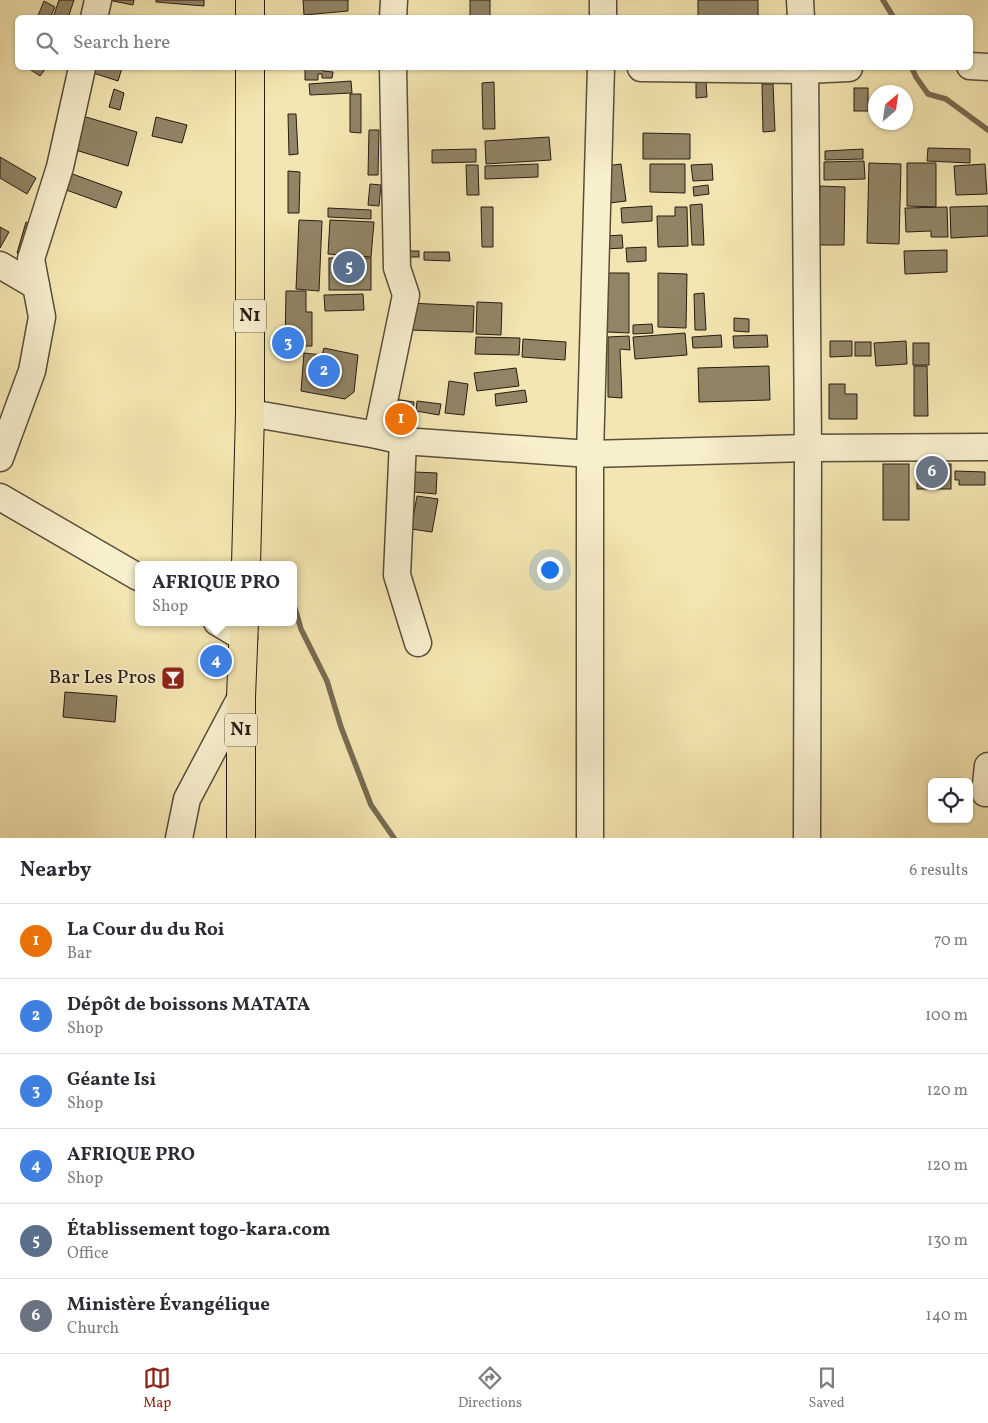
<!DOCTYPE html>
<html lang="en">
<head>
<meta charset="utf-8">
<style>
  body { margin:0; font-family:Vollkorn,serif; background:#f2f2f3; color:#2b2b33 }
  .controls { position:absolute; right:15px; bottom:15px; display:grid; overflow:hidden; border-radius:8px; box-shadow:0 1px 4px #0004 }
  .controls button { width:45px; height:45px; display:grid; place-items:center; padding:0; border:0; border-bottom:1px solid #e1e1e2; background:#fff; color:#2b2b33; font:25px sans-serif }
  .compass { position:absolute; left:868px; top:85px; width:45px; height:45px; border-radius:50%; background:#fff; box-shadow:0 1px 4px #0004; rotate:29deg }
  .you { position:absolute; left:549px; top:569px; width:18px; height:18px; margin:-12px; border:4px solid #fff; border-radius:50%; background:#1a73e8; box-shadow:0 0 0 8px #1a73e833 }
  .badge { display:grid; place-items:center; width:32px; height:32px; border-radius:50%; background:#8f2418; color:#fff; font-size:16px; font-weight:700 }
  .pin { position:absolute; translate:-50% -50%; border:2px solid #fff; box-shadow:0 1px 5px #0006 }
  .popup { position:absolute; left:135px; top:561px; width:162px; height:65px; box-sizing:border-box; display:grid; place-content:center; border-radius:8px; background:#fff; filter:drop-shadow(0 1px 4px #0005); font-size:16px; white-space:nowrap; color:#7c7c81 }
  .popup b { font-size:19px; color:#2b2b33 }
  .popup::after { content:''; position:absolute; left:50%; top:100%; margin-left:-10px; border:10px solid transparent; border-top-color:#fff }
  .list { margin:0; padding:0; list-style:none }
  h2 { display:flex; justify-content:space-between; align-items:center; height:65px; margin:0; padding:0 20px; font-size:21px }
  h2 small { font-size:16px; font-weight:400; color:#7c7c81 }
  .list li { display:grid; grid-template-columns:32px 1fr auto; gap:15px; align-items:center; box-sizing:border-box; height:75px; padding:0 20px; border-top:1px solid #e1e1e2 }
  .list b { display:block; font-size:19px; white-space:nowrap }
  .list p { margin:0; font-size:16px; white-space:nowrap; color:#7c7c81 }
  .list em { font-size:16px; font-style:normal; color:#7c7c81 }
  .icon { flex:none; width:28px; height:28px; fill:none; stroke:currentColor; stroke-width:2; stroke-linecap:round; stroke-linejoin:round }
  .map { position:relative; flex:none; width:988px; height:838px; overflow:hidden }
  .search { position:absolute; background:#fff; box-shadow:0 1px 4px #0004; left:15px; right:15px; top:15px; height:55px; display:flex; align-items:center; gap:12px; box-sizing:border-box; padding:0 18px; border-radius:8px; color:#7c7c81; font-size:19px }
  .sheet { height:515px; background:#fff }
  nav { display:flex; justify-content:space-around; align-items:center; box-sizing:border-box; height:70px; border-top:1px solid #e1e1e2; background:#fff; font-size:14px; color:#7c7c81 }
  nav a { display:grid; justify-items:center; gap:2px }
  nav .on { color:#8f2418 }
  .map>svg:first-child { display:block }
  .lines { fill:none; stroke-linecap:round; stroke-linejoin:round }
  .stream { stroke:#776c52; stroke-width:5.5 }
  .building { fill:#918566; stroke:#251c13 }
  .minor-casing { stroke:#594e3b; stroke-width:29 }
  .highway-casing { stroke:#251c13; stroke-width:30 }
  .minor { stroke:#f8efcd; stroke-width:26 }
  .highway { stroke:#f4e6b2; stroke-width:28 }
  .labels { text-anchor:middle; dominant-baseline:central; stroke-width:4; stroke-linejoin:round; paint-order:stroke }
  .shield { fill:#f8efcd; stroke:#645b4b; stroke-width:1 }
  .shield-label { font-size:19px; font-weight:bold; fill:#251c13 }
  .poi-label { font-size:20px; fill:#251c13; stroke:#f8efcd; text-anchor:end }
</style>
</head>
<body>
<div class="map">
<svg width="988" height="838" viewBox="0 0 988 838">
  <rect width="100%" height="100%" fill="#f4e6b2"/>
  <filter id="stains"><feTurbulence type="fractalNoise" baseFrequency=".004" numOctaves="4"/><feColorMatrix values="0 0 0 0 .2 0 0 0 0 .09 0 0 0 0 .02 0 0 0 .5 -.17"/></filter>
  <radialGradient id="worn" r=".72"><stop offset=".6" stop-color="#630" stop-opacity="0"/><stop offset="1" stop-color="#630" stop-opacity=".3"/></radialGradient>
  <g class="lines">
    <g class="stream">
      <polyline points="883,0 894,18"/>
      <polyline points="912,68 916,77 928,94 946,99 988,130"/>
      <polyline points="294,605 301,629 327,681 341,727 371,805 394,838"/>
    </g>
  </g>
  <g class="building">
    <polygon points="59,0 74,0 68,18 53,18"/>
    <polygon points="108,0 134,0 133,5"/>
    <polygon points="156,0 204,0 204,6 156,2"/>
    <polygon points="303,0 348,0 348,11 304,15"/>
    <rect x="470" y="0" width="20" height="18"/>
    <rect x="698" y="0" width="60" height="18"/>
    <polygon points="44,1 55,7 50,18 37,18"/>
    <polygon points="28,68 46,68 40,76"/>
    <polygon points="88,68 122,68 118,81 87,71"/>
    <polygon points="305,68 323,68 323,71 333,72 332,78 322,78 322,74 318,74 318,80 305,80"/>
    <polygon points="351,81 352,93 310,95 309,84"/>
    <polygon points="696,81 706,81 707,97 696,98"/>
    <polygon points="494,82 495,129 483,129 482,83"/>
    <polygon points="762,84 773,84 775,131 763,132"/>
    <rect x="854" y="88" width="14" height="23"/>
    <polygon points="114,89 124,93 120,110 109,107"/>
    <polygon points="350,94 361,94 361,133 350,132"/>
    <polygon points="288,114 296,114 298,154 289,155"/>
    <polygon points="79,115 137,132 128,166 69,148"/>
    <polygon points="156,117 187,125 182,143 152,136"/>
    <polygon points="369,130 379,130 378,175 368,175"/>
    <polygon points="643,133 690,134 690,159 643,159"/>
    <polygon points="549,137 551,160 486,164 485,141"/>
    <polygon points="928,148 970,149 970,163 927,161"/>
    <polygon points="476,149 476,162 432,163 432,150"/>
    <polygon points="863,149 863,159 825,160 825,151"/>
    <polygon points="0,157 36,178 27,194 0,178"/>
    <polygon points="864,161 865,179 824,180 824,162"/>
    <polygon points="869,163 901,164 899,244 867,243"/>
    <polygon points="907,163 936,163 936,207 907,206"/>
    <polygon points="538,164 538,177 485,179 485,166"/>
    <polygon points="621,164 626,201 610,203 606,166"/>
    <polygon points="650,164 685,164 685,193 650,192"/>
    <polygon points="712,164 713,180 693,181 691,165"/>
    <polygon points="985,164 987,194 956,195 954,166"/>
    <polygon points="466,165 478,165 479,195 467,195"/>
    <polygon points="288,171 300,172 299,213 288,213"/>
    <polygon points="67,172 122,192 116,208 61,188"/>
    <polygon points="370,184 381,185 379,206 368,205"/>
    <polygon points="708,185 709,194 694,196 693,187"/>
    <polygon points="820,186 845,187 844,245 819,245"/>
    <polygon points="702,204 704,245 692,245 690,205"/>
    <polygon points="652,206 652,221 622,223 621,208"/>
    <polygon points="988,206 988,236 951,238 950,207"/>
    <polygon points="481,207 493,207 493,247 482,247"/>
    <polygon points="675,207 687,207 688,246 658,247 657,216 675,216"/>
    <polygon points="947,207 948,237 931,237 931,231 906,232 905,208"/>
    <polygon points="328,208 371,210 371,219 328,217"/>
    <polygon points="299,220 322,221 319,291 296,289"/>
    <polygon points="330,220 374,222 371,257 328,254"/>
    <polygon points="26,222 34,224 26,255 17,253"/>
    <polygon points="0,227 9,232 0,248"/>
    <polygon points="622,235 623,248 606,249 606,236"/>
    <polygon points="646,247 646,261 627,262 626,248"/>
    <polygon points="947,250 947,272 905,274 904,251"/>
    <rect x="410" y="251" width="9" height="6"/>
    <polygon points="424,252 449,252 450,261 424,260"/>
    <rect x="329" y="258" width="42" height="32"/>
    <polygon points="608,273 629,273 629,333 607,332"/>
    <polygon points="658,273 687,274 686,328 658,327"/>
    <polygon points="286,291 306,291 306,312 312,312 312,346 285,346"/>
    <polygon points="704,293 706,330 695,330 694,294"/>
    <polygon points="363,294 364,310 325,311 324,295"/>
    <polygon points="477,302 502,303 501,335 476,334"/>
    <polygon points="408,303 474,306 473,332 408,330"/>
    <polygon points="734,318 749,319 749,332 734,331"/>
    <polygon points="652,324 653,333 633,334 633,325"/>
    <polygon points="685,333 687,355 635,359 633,337"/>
    <polygon points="721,335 722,347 693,348 692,337"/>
    <polygon points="767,335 768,347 734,348 733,336"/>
    <polygon points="629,336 630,350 620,349 622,398 608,397 608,337"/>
    <polygon points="476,337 520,338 519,355 475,354"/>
    <polygon points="523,339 566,342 565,360 522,357"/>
    <polygon points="830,341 852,341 852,356 830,357"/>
    <polygon points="906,341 907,364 876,366 874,343"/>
    <rect x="855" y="342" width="16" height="14"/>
    <rect x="913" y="343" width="16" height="22"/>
    <polygon points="324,348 358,355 354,392 345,399 301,391 304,353 322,355"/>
    <polygon points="769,366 770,400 699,402 698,368"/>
    <polygon points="914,366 927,366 928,416 914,416"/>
    <polygon points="516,368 519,386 477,391 474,373"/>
    <polygon points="449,381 468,384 464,415 445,413"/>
    <polygon points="829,384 845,384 845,394 857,394 857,419 829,419"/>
    <polygon points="525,390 527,402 496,406 495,394"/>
    <polygon points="394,399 414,402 411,432 390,429"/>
    <polygon points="417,401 441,404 439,415 416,411"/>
    <rect x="883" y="464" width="26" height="56"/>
    <rect x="917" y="464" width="34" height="25"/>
    <polygon points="955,471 985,472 985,485 959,485 959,480 955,480"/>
    <polygon points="415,472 437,473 436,494 414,492"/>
    <polygon points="417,496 438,499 432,532 411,529"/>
    <polygon points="65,692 117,696 115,722 63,717"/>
  </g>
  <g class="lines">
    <g class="minor-casing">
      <g id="minor">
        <polyline points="800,0 801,18"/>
        <polyline points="94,18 98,0"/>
        <polyline points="393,18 394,0"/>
        <polyline points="603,18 603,0"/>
        <polyline points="970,66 988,67"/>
        <polyline points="641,68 805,70 849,68"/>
        <polyline points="805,68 808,448 807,838"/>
        <polyline points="0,265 36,286"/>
        <polyline points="250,413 377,435 403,441 590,454 808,448 988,447"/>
        <polyline points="377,435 406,295 397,268 393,68"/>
        <polyline points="403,441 397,575 418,643"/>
        <polyline points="0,458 32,371 42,317 31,259 60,167 82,68"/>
        <polyline points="0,497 138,577"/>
        <polyline points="217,622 244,638"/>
        <polyline points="985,793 988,766"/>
        <polyline points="179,838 187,799 241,697"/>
        <polyline points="590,838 590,454 601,68"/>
      </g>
    </g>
    <g class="highway-casing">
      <g id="highway">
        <polyline points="250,18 250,0"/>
        <polyline points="246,565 250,413 250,68"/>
        <polyline points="241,838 241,697 244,622"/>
      </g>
    </g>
    <use href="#minor" class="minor"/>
    <use href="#highway" class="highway"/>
  </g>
  <defs>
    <g id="bar-square" transform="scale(1.25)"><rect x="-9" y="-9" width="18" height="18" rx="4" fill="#8f2418" stroke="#f8efcd"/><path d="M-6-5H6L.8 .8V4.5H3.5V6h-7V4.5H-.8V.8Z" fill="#fff"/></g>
  </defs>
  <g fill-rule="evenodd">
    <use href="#bar-square" x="173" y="678"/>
  </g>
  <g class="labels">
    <g class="shield">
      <rect x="234" y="299.5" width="32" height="33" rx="4"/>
      <rect x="225" y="713.5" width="32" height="33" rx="4"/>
    </g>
    <g class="shield-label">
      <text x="250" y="316">N1</text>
      <text x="241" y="730">N1</text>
    </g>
    <g class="poi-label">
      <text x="156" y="678">Bar Les Pros</text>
    </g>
  </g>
  <rect width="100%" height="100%" filter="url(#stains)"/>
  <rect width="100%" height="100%" fill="url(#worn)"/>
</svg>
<div class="controls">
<button><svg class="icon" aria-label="locate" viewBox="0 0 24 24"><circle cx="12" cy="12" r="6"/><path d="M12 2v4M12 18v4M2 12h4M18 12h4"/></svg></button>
</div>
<svg class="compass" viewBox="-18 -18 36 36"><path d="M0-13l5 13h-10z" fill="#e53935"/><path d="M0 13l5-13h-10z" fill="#7c7c81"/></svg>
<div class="you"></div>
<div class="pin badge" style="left:401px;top:419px;background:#e8710a">1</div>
<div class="pin badge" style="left:324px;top:371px;background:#3f7fe0">2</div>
<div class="pin badge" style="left:288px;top:343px;background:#3f7fe0">3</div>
<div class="pin badge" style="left:216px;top:661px;background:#3f7fe0">4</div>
<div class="popup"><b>AFRIQUE PRO</b>Shop</div>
<div class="pin badge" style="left:349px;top:267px;background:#5c6f8a">5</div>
<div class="pin badge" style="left:932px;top:472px;background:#6b7280">6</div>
<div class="search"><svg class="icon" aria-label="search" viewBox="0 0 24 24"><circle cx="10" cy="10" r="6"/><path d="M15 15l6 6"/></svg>Search here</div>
</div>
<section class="sheet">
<h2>Nearby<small>6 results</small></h2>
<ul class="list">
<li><span class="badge" style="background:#e8710a">1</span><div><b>La Cour du du Roi</b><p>Bar</p></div><em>70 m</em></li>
<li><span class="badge" style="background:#3f7fe0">2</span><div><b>Dépôt de boissons MATATA</b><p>Shop</p></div><em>100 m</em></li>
<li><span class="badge" style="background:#3f7fe0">3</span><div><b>Géante Isi</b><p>Shop</p></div><em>120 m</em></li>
<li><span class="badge" style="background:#3f7fe0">4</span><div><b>AFRIQUE PRO</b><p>Shop</p></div><em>120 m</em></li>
<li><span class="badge" style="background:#5c6f8a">5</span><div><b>Établissement togo-kara.com</b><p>Office</p></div><em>130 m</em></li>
<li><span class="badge" style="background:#6b7280">6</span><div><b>Ministère Évangélique</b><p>Church</p></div><em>140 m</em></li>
</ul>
</section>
<nav>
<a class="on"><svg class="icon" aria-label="map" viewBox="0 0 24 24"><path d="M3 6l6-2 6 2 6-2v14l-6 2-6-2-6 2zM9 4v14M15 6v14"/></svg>Map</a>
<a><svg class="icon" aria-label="directions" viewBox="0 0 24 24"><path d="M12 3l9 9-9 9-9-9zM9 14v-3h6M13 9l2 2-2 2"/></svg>Directions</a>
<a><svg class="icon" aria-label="saved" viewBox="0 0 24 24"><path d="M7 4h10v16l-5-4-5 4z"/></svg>Saved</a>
</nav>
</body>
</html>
